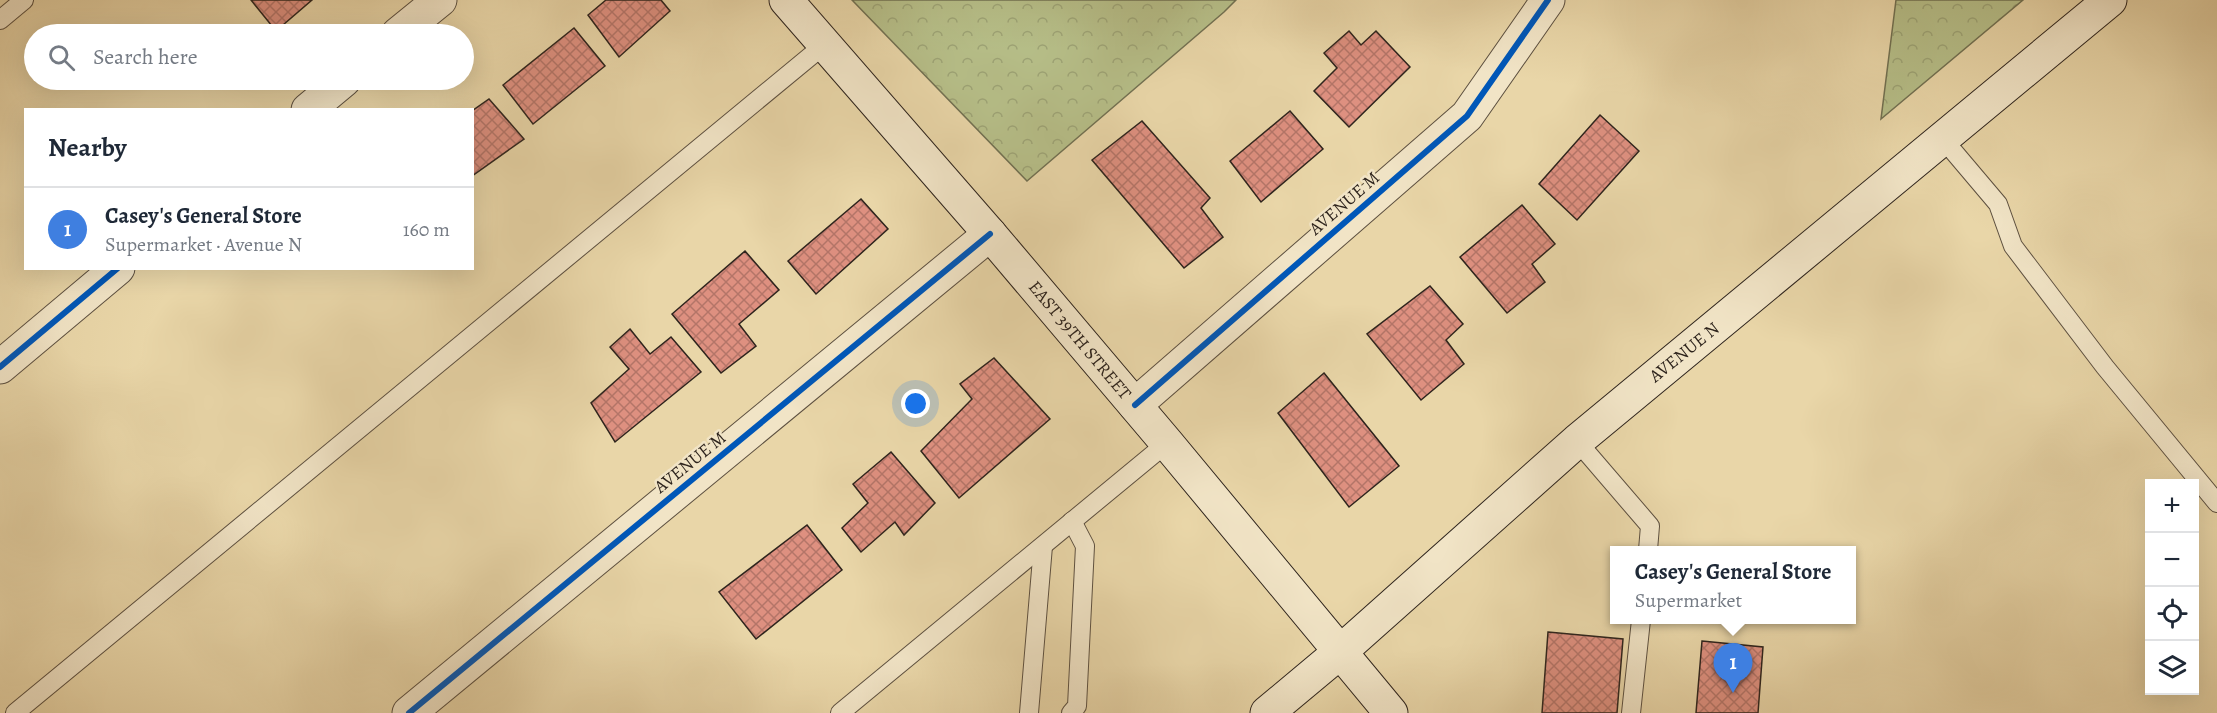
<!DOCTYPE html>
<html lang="en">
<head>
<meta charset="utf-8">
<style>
  body { margin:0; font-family:Alegreya,serif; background:#f2f2f3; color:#1f2937 }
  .controls { position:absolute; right:18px; bottom:18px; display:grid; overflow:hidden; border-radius:0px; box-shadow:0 6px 24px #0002 }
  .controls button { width:54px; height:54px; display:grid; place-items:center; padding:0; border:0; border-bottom:2px solid #e0e1e3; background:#fff; color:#1f2937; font:30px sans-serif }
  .you { position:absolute; left:916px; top:404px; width:21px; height:21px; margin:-15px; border:4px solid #fff; border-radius:50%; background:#1a73e8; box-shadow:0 0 0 9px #1a73e833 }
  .badge { display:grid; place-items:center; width:39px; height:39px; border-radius:50%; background:#2563eb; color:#fff; font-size:20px; font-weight:700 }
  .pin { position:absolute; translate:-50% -50px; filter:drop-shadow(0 2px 3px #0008) }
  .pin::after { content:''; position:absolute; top:32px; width:21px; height:18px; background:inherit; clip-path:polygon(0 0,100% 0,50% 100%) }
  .popup { position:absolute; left:1610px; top:546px; width:246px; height:78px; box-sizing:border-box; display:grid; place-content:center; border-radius:0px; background:#fff; filter:drop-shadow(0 2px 4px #0005); font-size:20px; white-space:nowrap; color:#747a83 }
  .popup b { font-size:22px; color:#1f2937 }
  .popup::after { content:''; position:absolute; left:50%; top:100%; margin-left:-12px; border:12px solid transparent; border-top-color:#fff }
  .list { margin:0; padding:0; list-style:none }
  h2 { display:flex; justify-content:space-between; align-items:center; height:78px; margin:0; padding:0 24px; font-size:26px }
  h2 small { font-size:20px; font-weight:400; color:#747a83 }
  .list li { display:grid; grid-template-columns:39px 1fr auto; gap:18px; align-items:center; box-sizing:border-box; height:84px; padding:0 24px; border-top:2px solid #e0e1e3 }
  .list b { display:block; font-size:22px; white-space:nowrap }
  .list p { margin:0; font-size:20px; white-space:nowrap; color:#747a83 }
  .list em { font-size:20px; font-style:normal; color:#747a83 }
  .icon { flex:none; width:33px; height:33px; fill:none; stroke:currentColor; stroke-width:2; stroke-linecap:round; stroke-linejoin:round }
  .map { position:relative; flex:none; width:2217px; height:713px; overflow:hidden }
  .search { position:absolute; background:#fff; box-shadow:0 6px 24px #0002; left:24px; top:24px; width:450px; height:66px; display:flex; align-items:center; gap:15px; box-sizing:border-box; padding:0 21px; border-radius:33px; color:#747a83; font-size:22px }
  .panel { position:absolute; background:#fff; box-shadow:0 6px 24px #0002; left:24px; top:108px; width:450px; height:162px; border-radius:0px }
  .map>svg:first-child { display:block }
  .forest { fill:url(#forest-crowns); stroke:#727152; stroke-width:1.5 }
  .building { fill:url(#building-cross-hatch); stroke:#2e241d; stroke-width:1.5 }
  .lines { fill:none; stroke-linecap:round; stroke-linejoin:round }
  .service-casing { stroke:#5d5040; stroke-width:20 }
  .minor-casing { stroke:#5d5040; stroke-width:35 }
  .secondary-casing { stroke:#2e241d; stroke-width:35 }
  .service { stroke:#f1e4c6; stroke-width:18 }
  .minor { stroke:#f1e4c6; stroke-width:33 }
  .secondary { stroke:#f1e4c6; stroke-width:33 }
  .cycleway-casing { stroke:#f1e4c6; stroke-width:10 }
  .cycleway { stroke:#0057b8; stroke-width:6 }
  .labels { text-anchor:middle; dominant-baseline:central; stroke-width:5; stroke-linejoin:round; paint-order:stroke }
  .street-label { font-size:18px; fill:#2e241d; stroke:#f1e4c6 }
</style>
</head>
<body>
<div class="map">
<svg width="2217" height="713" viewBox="0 0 2217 713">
  <defs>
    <pattern id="forest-crowns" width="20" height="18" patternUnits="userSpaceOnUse" patternTransform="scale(1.5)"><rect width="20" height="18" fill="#b6be88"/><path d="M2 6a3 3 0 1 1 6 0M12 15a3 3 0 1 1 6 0" fill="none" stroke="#9da375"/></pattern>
    <pattern id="building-cross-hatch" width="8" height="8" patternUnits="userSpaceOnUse" patternTransform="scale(1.5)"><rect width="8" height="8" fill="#de9080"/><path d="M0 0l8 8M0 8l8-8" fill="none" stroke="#b47568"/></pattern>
  </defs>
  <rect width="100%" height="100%" fill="#e9d6a8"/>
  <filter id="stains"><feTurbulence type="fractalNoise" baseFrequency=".00333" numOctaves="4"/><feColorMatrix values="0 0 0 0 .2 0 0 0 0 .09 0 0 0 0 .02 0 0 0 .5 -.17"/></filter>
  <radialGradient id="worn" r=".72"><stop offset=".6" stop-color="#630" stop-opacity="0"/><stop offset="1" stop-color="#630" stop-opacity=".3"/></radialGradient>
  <g class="forest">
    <polygon points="852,0 1236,0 1224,12 1027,181"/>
    <polygon points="1896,0 2023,0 1881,119"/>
  </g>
  <g class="building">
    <polygon points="251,0 312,0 276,31"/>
    <polygon points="606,0 661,0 670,11 619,57 588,15"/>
    <polygon points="574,28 605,66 533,124 503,85"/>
    <polygon points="1349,31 1361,45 1376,31 1410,67 1349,127 1314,91 1337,68 1324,53"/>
    <polygon points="489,99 524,139 472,176 472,111"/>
    <polygon points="1290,111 1323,149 1261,202 1230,161"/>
    <polygon points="1600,115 1639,151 1577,220 1539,184"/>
    <polygon points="1142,121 1210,198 1201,208 1223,237 1184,268 1092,160"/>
    <polygon points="861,199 888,229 816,294 788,261"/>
    <polygon points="1522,205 1555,244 1532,264 1545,282 1507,313 1460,257"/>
    <polygon points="745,251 779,290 739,324 756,346 721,373 672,314"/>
    <polygon points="1430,286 1463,324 1446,340 1464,364 1421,400 1367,334"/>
    <polygon points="630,329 650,354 671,337 701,372 615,442 591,403 629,369 610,347"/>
    <polygon points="994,358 1050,419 959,498 921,451 972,399 960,384"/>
    <polygon points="1324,373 1399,466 1349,507 1278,413"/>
    <polygon points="891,452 935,503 904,535 895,522 861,552 842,528 868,503 853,484"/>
    <polygon points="807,525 842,570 756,639 719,592"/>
    <polygon points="1548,632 1623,639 1617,713 1542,713"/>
    <polygon points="1702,641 1763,647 1758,713 1696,713"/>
  </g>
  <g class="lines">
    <g class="service-casing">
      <g id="service">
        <polyline points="0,20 24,0"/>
        <polyline points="1943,139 1998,204 2013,246 2105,367 2217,503"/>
        <polyline points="1577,441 1650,526 1648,550"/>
        <polyline points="15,713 824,45"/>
        <polyline points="840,713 1167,443"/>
        <polyline points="1029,713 1043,546"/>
        <polyline points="1071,713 1077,706 1085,546 1072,521"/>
        <polyline points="1631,713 1641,620"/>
      </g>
    </g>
    <g class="minor-casing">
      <g id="minor">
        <polyline points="398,34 440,0"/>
        <polyline points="308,110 344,80"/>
        <polyline points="0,367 118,268"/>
        <polyline points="1135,405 1467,116 1548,0"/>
        <polyline points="409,713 990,234"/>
      </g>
    </g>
    <g class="secondary-casing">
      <g id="secondary">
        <polyline points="786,0 990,234 1167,443 1391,713"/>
        <polyline points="1267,713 1340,652 1577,441 2110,0"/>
      </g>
    </g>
    <use href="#service" class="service"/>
    <use href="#minor" class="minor"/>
    <use href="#secondary" class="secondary"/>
    <g class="cycleway-casing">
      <g id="cycleway">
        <polyline points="0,367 118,268"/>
        <polyline points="1135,405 1467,116 1548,0"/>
        <polyline points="409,713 990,234"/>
      </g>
    </g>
    <use href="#cycleway" class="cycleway"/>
  </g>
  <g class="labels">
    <g class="street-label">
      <text transform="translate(1344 203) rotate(-41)">AVENUE M</text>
      <text transform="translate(1080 340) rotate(50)">EAST 39TH STREET</text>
      <text transform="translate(1684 352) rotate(-39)">AVENUE N</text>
      <text transform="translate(690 462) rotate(-39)">AVENUE M</text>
    </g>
  </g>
  <rect width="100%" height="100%" filter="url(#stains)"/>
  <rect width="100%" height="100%" fill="url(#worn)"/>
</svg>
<div class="controls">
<button>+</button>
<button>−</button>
<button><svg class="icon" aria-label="locate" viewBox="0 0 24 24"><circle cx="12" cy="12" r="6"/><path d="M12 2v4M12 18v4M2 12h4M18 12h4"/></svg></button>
<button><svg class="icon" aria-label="layers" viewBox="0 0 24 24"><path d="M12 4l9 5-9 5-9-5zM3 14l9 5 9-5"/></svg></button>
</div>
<div class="you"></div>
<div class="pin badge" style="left:1733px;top:693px;background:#3f7fe0">1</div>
<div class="popup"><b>Casey's General Store</b>Supermarket</div>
<div class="search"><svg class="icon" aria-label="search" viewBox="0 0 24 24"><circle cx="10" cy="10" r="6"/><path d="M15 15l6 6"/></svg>Search here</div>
<section class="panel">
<h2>Nearby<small></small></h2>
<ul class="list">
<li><span class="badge" style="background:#3f7fe0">1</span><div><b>Casey's General Store</b><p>Supermarket · Avenue N</p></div><em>160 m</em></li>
</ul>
</section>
</div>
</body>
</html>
